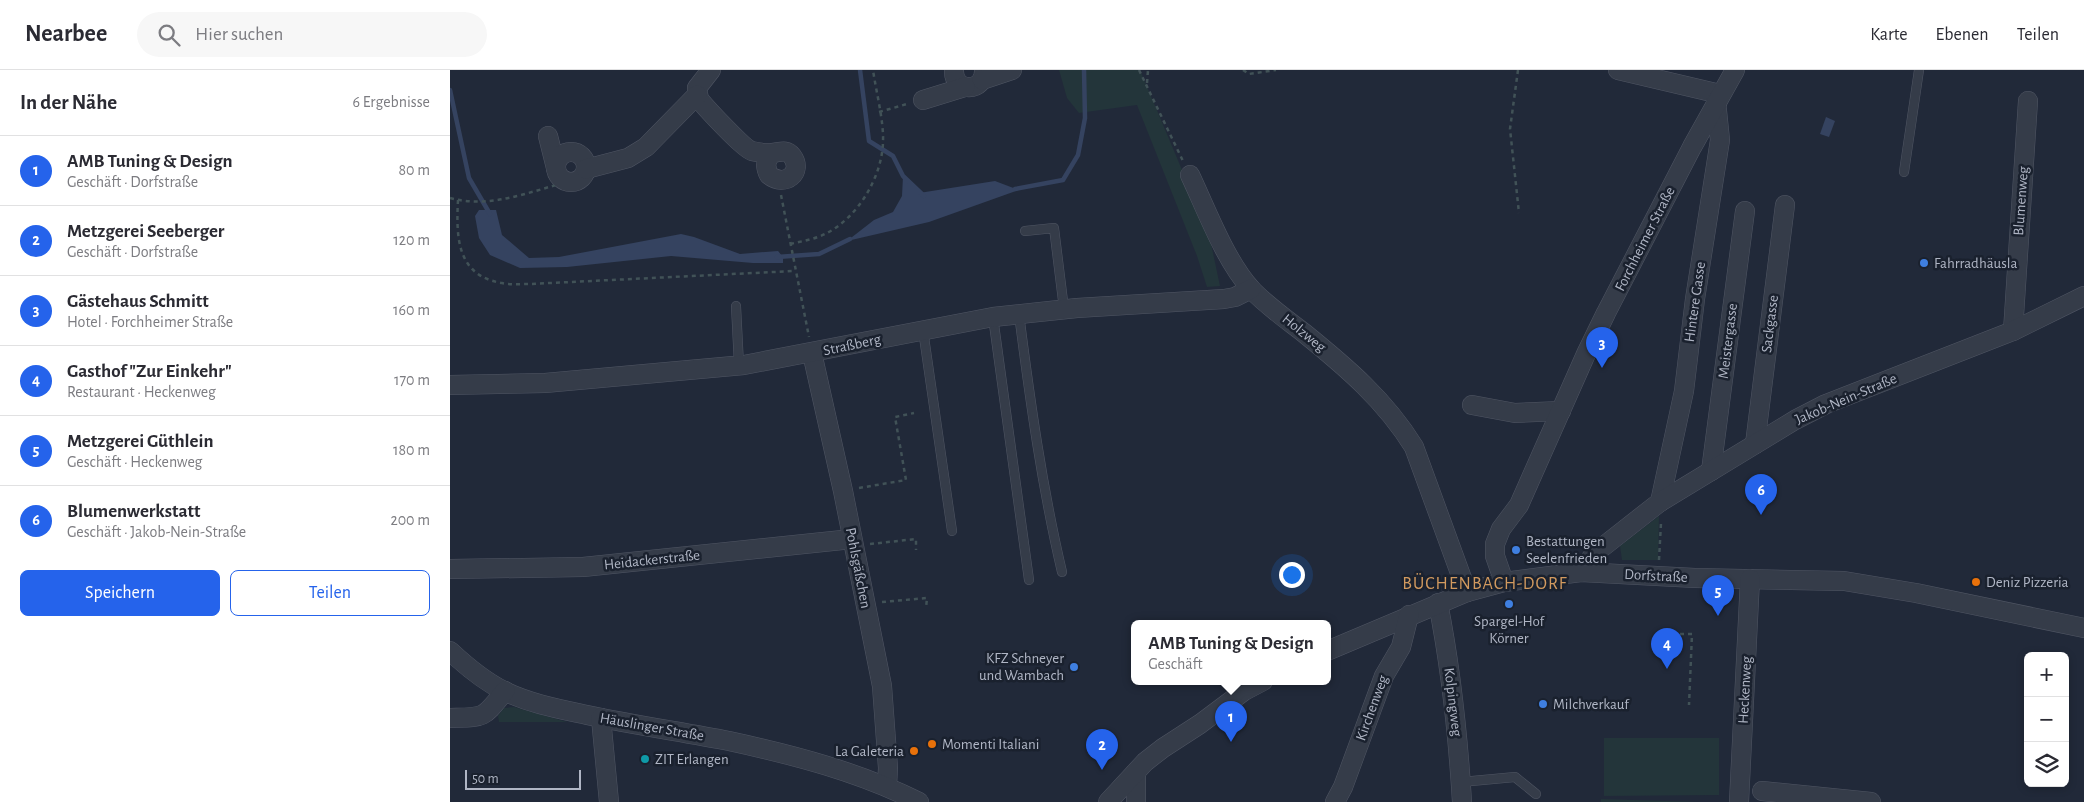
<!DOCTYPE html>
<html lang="de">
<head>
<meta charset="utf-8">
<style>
  body { margin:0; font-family:"Alegreya Sans",sans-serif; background:#f7f7f7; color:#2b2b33 }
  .controls { position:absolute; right:15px; bottom:15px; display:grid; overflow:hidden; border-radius:8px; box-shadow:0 2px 8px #0003 }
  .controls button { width:45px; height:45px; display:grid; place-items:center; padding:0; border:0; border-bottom:1px solid #e1e1e2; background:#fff; color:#2b2b33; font:25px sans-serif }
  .scale { position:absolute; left:15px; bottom:12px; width:116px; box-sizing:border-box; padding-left:5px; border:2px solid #b0b6c5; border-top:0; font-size:14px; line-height:18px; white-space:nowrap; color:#b0b6c5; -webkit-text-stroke:4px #1a212e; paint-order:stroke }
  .you { position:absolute; left:841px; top:504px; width:18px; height:18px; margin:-12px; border:4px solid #fff; border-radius:50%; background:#1a73e8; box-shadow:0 0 0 8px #1a73e833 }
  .badge { display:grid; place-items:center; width:32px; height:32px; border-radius:50%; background:#2563eb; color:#fff; font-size:16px; font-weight:700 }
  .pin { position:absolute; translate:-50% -41px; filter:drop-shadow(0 1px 2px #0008) }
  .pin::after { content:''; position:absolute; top:26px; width:18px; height:15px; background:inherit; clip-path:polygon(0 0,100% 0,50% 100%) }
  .popup { position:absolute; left:681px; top:550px; width:200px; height:65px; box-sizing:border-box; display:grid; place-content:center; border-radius:8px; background:#fff; filter:drop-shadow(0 1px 4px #0005); font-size:16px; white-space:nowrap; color:#7c7c81 }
  .popup b { font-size:19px; color:#2b2b33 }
  .popup::after { content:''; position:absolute; left:50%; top:100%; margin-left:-10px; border:10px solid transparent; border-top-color:#fff }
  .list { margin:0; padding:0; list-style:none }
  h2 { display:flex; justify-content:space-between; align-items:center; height:65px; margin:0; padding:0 20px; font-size:21px }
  h2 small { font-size:16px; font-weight:400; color:#7c7c81 }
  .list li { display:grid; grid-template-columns:32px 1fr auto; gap:15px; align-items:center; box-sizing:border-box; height:70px; padding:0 20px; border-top:1px solid #e1e1e2 }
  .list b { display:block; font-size:19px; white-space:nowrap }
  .list p { margin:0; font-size:16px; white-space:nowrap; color:#7c7c81 }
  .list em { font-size:16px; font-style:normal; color:#7c7c81 }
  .actions { display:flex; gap:10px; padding:15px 20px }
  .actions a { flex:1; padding:11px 0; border:1px solid #2563eb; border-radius:8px; text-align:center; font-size:18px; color:#2563eb }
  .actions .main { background:#2563eb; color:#fff }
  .icon { flex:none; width:28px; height:28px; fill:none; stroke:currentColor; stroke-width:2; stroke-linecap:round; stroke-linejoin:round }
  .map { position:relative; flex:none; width:1634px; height:732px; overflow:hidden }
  header { display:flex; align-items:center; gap:30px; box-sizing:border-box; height:70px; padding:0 25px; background:#fff; border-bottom:1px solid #e1e1e2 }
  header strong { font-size:24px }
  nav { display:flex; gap:28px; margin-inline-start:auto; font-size:18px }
  .search { width:350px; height:45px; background:#f7f7f7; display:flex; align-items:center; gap:12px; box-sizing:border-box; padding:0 18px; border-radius:28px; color:#7c7c81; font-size:19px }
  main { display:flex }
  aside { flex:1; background:#fff }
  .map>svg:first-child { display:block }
  .green { fill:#23353a }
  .water { fill:#354360 }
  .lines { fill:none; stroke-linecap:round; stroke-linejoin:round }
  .stream { stroke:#354360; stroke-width:4.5 }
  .lane-casing { stroke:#505664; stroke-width:10 }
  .street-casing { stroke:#505664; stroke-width:20 }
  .path { stroke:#415257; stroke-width:2.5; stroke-dasharray:4 4; stroke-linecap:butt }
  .lane { stroke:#353c49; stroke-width:9 }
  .street { stroke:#353c49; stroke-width:19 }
  .shop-dot { fill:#3f7fe0; stroke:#1a212e; stroke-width:2 }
  .food-dot { fill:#e8710a; stroke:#1a212e; stroke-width:2 }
  .culture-dot { fill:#0f9aa8; stroke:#1a212e; stroke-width:2 }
  .labels { text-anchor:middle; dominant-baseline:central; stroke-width:5; stroke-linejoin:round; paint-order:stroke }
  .street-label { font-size:15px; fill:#b0b6c5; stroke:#1a212e }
  .poi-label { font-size:15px; fill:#b0b6c5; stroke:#1a212e; text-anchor:start }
  .quarter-label { font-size:18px; letter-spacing:1px; fill:#d29a5f; stroke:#1a212e }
</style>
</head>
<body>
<header>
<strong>Nearbee</strong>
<div class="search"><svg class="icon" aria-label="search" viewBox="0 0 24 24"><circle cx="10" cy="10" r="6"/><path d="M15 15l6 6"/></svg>Hier suchen</div>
<nav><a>Karte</a><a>Ebenen</a><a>Teilen</a></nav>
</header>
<main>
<aside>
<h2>In der Nähe<small>6 Ergebnisse</small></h2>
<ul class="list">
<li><span class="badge">1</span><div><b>AMB Tuning &amp; Design</b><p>Geschäft · Dorfstraße</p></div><em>80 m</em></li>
<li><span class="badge">2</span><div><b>Metzgerei Seeberger</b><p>Geschäft · Dorfstraße</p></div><em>120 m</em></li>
<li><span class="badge">3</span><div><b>Gästehaus Schmitt</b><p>Hotel · Forchheimer Straße</p></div><em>160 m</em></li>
<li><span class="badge">4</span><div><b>Gasthof &quot;Zur Einkehr&quot;</b><p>Restaurant · Heckenweg</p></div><em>170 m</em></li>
<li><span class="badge">5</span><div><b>Metzgerei Güthlein</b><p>Geschäft · Heckenweg</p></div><em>180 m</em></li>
<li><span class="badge">6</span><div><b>Blumenwerkstatt</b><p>Geschäft · Jakob-Nein-Straße</p></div><em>200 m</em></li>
</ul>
<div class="actions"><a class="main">Speichern</a><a>Teilen</a></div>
</aside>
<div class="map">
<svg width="1634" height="732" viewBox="0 0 1634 732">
  <rect width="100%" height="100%" fill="#212939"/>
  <g class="green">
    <polygon points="609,0 690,0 759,164 770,216 757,217 747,186 687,35 629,43 617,28"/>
    <polygon points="1209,446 1208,490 1172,490 1170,476"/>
    <polygon points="64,637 117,652 49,652 48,646 54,638"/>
    <polygon points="1154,668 1269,668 1269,725 1154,726"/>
    <polygon points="1151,729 1250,732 1151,732"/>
  </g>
  <g class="water">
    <polygon points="1376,47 1385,51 1379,67 1370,64"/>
    <polygon points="453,106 469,123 545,111 569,120 479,152 397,171 424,150 443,142 452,126"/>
    <polygon points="29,140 46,140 52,165 79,188 109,187 231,164 244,167 290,184 328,181 333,187 333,193 303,193 221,186 117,197 70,198 40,185 29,168 25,146"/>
  </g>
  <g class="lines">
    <g class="stream">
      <polyline points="410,0 419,71 443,86 453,106 474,126"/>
      <polyline points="0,20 19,108 40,144"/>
      <polyline points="565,119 613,110 628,85 635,48 634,0"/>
      <polyline points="327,187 369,184 400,169"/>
    </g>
    <g class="lane-casing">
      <g id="lane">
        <polyline points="1454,102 1469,0"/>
        <polyline points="575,161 604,158 614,239"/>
        <polyline points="286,236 289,295"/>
        <path d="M 569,244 C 580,330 592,417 612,502"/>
        <polyline points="543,247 579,510"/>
        <polyline points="473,260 502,461"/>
        <polyline points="1011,712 1065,707 1086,724"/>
      </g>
    </g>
    <g class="street-casing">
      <g id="street">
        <path d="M 261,0 L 247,18 L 249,29 C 255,37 294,79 302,81 C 307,82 315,84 321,83 C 329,83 336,78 342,86 C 354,102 335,118 319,105 C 315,97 315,90 322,84"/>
        <path d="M 504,0 C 503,23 535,23 534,0"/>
        <polyline points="1168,0 1270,24"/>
        <polyline points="532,10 562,0"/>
        <polyline points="473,30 515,17"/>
        <polyline points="98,66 106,98"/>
        <circle cx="121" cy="97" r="15"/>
        <polyline points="136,99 178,88 196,77 247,25"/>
        <path d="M 740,105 C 757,141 775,190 801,219 C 816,235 836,249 854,263 C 896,297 935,330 964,377 L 1017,522"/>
        <polyline points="1563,261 1578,31"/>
        <polyline points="362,283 393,421 432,616 438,698 437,716"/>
        <polyline points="0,315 95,313 294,295 543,247 627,238 774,229 785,227 801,219"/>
        <polyline points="1022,335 1065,343 1111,341"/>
        <polyline points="1305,374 1335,135"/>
        <polyline points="1261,401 1295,141"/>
        <polyline points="1210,432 1234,321 1245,229 1270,70 1266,31"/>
        <polyline points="0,499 133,497 402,469"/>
        <polyline points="1131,502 1145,483 1210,432 1345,350 1376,334 1563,261 1634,226"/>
        <polyline points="1054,512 1045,486 1045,474 1051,459 1069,435 1136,284 1156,243 1242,77 1285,0"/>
        <path d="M 988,533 C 1001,599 1008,665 1012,732"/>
        <path d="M 0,581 C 16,596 34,611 54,621 C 81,634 109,639 137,645 C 184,655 232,662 279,671 C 344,685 409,702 469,732"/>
        <polyline points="877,581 1017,522 1054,512 1131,502 1245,508 1394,511 1466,523 1634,558"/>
        <path d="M 0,648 C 36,647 32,649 55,621"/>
        <polyline points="151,648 159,732"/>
        <polyline points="686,702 686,732"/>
        <polyline points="1312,721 1421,732"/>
        <polyline points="658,732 695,692 713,678 750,654 794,621 813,611"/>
        <polyline points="885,732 893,717 934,606 951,577 959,545"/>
        <polyline points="1289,732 1300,509"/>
      </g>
    </g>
    <g class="path">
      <polyline points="689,0 733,91"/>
      <polyline points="793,0 799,4 826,0"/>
      <polyline points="1068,0 1060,59 1069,143"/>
      <polyline points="697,13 698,0"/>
      <polyline points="429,42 457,34"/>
      <polyline points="331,125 359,267"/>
      <path d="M 0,128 C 36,138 71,125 106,115"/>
      <path d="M 8,130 C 6,168 7,206 52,213 C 61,215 71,214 80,214 L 344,201"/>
      <path d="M 340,174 C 353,171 366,169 377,163 C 408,147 432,107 433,72 C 434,52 426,21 423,0"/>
      <polyline points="409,418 456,410 445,347 464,343"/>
      <polyline points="420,474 466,469 466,480"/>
      <polyline points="1209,490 1211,453"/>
      <polyline points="432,532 477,528 476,538"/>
      <polyline points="1230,564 1242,564 1239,635"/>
    </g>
    <use href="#lane" class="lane"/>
    <use href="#street" class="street"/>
  </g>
  <g class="shop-dot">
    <circle cx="1474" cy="193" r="5"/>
    <circle cx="1066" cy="480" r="5"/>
    <circle cx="1059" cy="534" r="5"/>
    <circle cx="624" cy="597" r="5"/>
    <circle cx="1093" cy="634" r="5"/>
  </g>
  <g class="food-dot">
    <circle cx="1526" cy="512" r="5"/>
    <circle cx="482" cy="674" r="5"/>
    <circle cx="464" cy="681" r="5"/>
  </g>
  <circle class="culture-dot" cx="195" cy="689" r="5"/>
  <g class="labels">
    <g class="street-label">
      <text transform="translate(1571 131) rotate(-86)">Blumenweg</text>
      <text transform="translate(1195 169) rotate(-63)">Forchheimer Straße</text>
      <text transform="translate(1245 232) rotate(-82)">Hintere Gasse</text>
      <text transform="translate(1320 254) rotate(-83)">Sackgasse</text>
      <text transform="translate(854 263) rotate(39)">Holzweg</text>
      <text transform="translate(1278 271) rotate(-83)">Meistergasse</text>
      <text transform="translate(402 275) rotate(-12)">Straßberg</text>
      <text transform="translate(1396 329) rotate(-23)">Jakob-Nein-Straße</text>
      <text transform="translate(202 490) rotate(-6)">Heidackerstraße</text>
      <text transform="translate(408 498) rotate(79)">Pohlsgäßchen</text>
      <text transform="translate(1206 506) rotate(3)">Dorfstraße</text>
      <text transform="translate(1295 620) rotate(-87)">Heckenweg</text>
      <text transform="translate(1003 632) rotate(83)">Kolpingweg</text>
      <text transform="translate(922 638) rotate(-70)">Kirchenweg</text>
      <text transform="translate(202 657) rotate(10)">Häuslinger Straße</text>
    </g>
    <g class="poi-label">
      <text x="1484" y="193">Fahrradhäusla</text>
      <text x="1076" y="471">Bestattungen<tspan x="1076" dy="17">Seelenfrieden</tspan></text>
      <text x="1536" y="512">Deniz Pizzeria</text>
      <text x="1059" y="551" text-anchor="middle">Spargel-Hof<tspan x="1059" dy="17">Körner</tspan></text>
      <text x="614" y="588" text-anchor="end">KFZ Schneyer<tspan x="614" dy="17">und Wambach</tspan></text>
      <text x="1103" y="634">Milchverkauf</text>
      <text x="492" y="674">Momenti Italiani</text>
      <text x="454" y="681" text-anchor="end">La Galeteria</text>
      <text x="205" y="689">ZIT Erlangen</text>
    </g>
    <g class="quarter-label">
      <text x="1035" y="514">BÜCHENBACH-DORF</text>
    </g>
  </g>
</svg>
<div class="controls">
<button>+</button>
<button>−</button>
<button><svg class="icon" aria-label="layers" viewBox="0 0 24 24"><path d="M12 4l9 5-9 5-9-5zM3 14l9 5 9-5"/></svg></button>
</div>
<div class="scale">50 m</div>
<div class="you"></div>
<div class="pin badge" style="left:781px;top:672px">1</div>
<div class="popup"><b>AMB Tuning &amp; Design</b>Geschäft</div>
<div class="pin badge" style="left:652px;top:700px">2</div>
<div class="pin badge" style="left:1152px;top:298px">3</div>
<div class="pin badge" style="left:1217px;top:599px">4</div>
<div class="pin badge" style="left:1268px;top:546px">5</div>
<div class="pin badge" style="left:1311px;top:445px">6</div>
</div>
</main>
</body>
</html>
